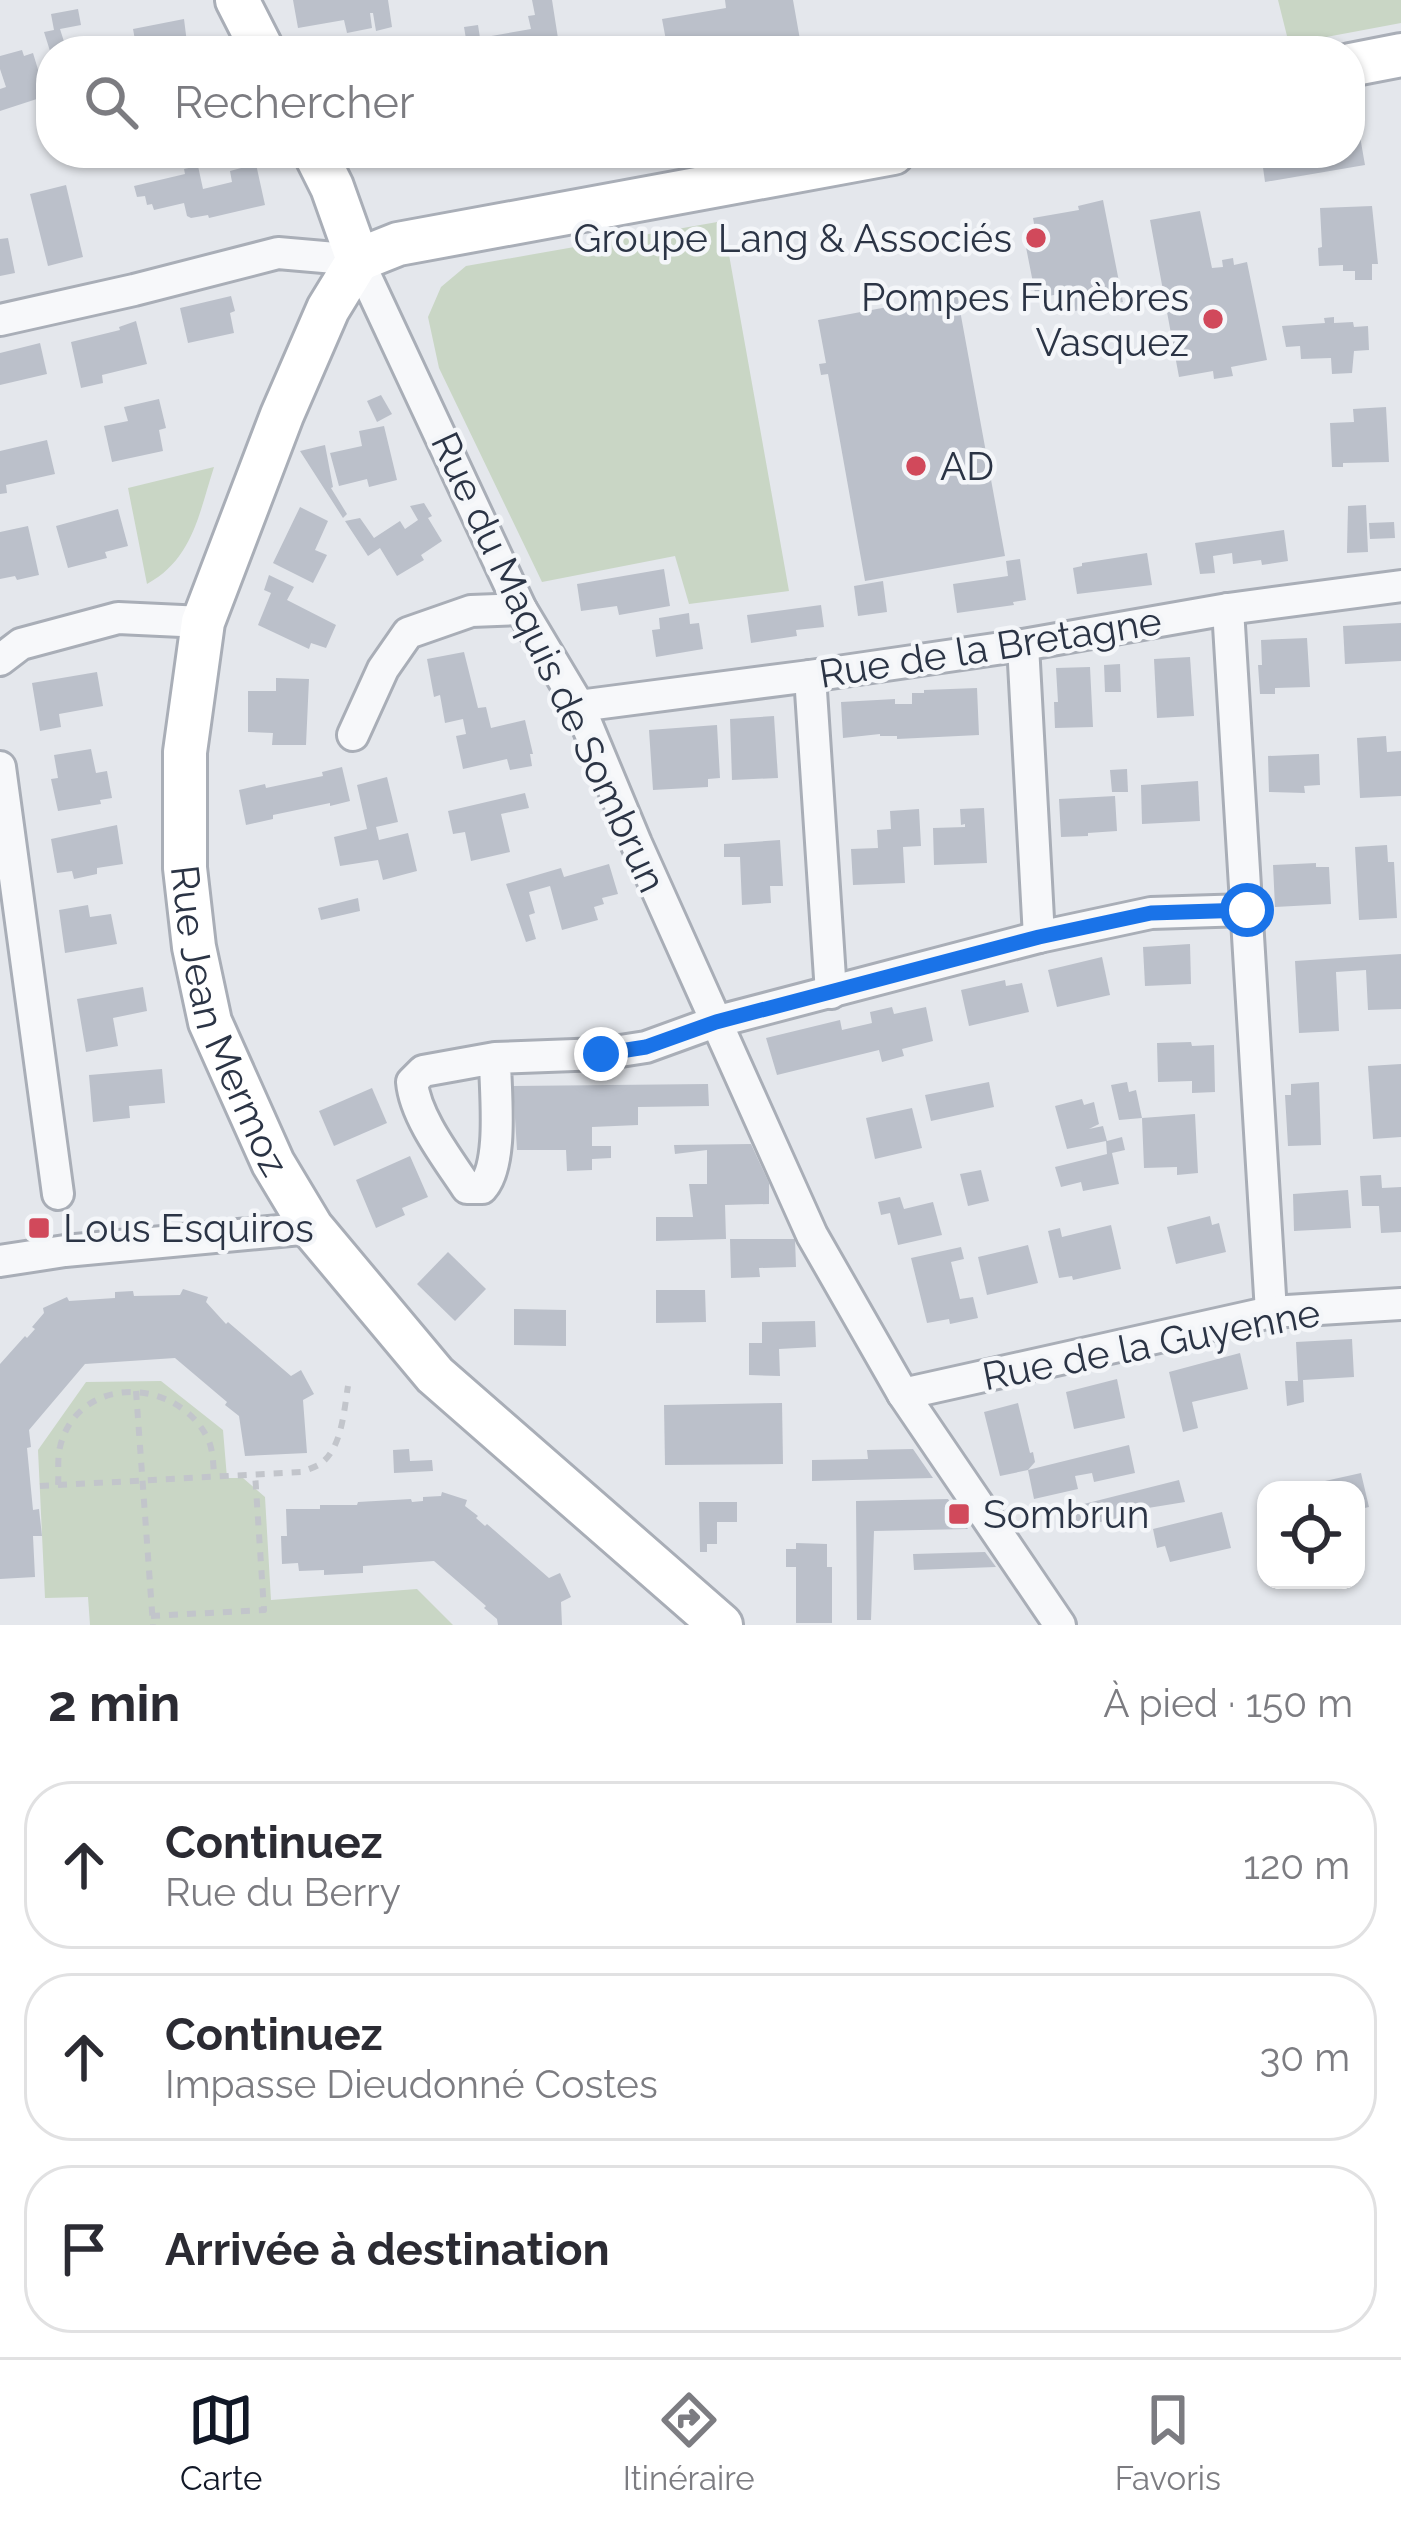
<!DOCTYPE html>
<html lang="fr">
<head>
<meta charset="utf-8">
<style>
  body { margin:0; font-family:Raleway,sans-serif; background:#f7f7f7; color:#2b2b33 }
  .controls { position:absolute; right:36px; bottom:36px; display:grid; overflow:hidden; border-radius:24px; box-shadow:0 3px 9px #0004 }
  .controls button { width:108px; height:108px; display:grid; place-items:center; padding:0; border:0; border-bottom:3px solid #e1e1e2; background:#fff; color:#2b2b33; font:60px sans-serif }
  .stop { position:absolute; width:36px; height:36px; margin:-27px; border:9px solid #1a73e8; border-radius:50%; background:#fff }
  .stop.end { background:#1a73e8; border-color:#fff; box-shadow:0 3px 12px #0008 }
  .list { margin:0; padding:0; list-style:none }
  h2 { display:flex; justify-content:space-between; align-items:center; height:156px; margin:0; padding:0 48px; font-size:51px }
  h2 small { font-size:39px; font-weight:400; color:#7c7c81 }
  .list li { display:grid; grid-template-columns:78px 1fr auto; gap:36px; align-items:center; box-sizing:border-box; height:168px; margin:0 24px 24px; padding:0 24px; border:3px solid #e1e1e2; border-radius:48px }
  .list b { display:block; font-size:45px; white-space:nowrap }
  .list p { margin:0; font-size:39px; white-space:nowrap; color:#7c7c81 }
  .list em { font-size:39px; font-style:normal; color:#7c7c81 }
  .icon { flex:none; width:66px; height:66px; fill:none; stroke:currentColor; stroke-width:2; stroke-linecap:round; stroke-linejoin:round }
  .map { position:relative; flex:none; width:1401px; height:1625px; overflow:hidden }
  .search { position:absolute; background:#fff; box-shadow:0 3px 9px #0004; left:36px; right:36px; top:36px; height:132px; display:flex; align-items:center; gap:30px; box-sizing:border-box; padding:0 42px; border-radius:48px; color:#7c7c81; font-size:45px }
  .sheet { height:732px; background:#fff }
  nav { display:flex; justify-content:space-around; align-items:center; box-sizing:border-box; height:168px; border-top:3px solid #e1e1e2; background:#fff; font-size:33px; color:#7c7c81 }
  nav a { display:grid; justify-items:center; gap:6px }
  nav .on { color:#111827 }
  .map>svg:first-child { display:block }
  .green { fill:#c9d6c5 }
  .building { fill:#bbc0ca }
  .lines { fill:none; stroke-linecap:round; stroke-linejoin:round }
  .minor-casing { stroke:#a9aeb7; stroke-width:36 }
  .secondary-casing { stroke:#a9aeb7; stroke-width:48 }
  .path { stroke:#c2c5cb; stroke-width:6; stroke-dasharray:9 9; stroke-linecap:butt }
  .minor { stroke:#f7f8fa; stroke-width:30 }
  .secondary { stroke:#fff; stroke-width:42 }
  .route { stroke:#1a73e8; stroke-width:15 }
  .poi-dot { fill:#d1495b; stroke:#f4f6f9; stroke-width:4.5 }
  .labels { text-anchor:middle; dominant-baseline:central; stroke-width:9; stroke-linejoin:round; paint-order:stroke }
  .poi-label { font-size:39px; fill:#2b3445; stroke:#f4f6f9; text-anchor:start }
  .street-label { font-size:39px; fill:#2b3445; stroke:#f4f6f9 }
</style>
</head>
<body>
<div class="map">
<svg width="1401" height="1625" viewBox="0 0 1401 1625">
  <rect width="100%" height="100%" fill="#e4e7ec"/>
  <g class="green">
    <polygon points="1278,0 1401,0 1401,23 1289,44"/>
    <polygon points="723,221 789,591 689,604 675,556 542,582 439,368 428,317 441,287 466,266"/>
    <path d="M 214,467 C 199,513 193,559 147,584 L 128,488 Z"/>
    <polygon points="161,1381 223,1430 227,1478 243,1478 265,1497 271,1600 417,1589 453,1625 90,1625 88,1597 45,1598 38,1450 86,1382"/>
  </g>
  <g class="building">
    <polygon points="293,0 388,0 392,27 376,31 373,13 370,13 372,28 347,33 344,20 298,28"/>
    <polygon points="532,0 552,0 560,51 468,51 464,27 478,25 480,38 531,29 528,16 535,15"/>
    <polygon points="725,0 793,0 802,51 668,51 662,19 726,8"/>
    <polygon points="78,9 81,25 60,29 67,51 50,51 44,32 54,30 51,14"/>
    <polygon points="184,19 188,51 137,51 133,29"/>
    <polygon points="22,50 24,56 33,53 46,96 0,111 0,89 6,87 0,69 0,56"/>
    <polygon points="1358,125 1365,165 1265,182 1261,153 1350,153 1350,126"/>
    <polygon points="404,153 462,153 462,155 406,165"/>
    <polygon points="256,164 265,205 209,218 208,215 191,218 187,216 184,203 154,210 152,204 147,205 145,196 137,197 134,186 185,174 184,169 198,166 203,189 232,182 230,171"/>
    <polygon points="66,185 83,257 48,266 30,194"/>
    <polygon points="1103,200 1123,302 1075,311 1072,292 1036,298 1023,232 1035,229 1033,218 1079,210 1078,206"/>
    <polygon points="1372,206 1378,264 1372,264 1372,280 1355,280 1355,271 1343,271 1343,265 1319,266 1318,248 1322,247 1320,208"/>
    <polygon points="1200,211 1212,268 1223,267 1222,260 1233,258 1234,265 1247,262 1267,360 1231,367 1233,376 1214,379 1213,371 1179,377 1150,220"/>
    <polygon points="8,238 15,273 0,276 0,239"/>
    <polygon points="957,294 1005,556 865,581 828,374 821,375 819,364 826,363 818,320"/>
    <polygon points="231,296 235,311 230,313 234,333 188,343 180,308"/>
    <polygon points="1334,317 1334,323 1353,322 1354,327 1368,326 1369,350 1354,351 1352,373 1332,374 1331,358 1301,359 1300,346 1286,347 1282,326 1325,323 1324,318"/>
    <polygon points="136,321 147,364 102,375 103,383 81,388 71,342 120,330 119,327"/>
    <polygon points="40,343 47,374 0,385 0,353"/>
    <polygon points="381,395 392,414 377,422 367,401"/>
    <polygon points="159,399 166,428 159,430 163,451 112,462 104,426 128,421 124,407"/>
    <polygon points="1386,407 1389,462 1343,463 1343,467 1332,467 1330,423 1354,422 1353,409"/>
    <polygon points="384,426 397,480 369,487 367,479 339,486 330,453 362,446 359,431"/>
    <polygon points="47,440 55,474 6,485 7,493 0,494 0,451"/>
    <polygon points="325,445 333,487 331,488 347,514 343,518 300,451"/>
    <polygon points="424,503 432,516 428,518 442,541 421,555 424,560 397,576 380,548 368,556 345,521 360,518 374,538 400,521 405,529 418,520 410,506"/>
    <polygon points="1366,505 1368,552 1347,553 1348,506"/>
    <polygon points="300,507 328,521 315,550 327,555 313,583 273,563"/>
    <polygon points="118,509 128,546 105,552 107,558 68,568 56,526"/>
    <polygon points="1394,522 1395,538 1370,539 1369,523"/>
    <polygon points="28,526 39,575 17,580 15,576 0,579 0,532"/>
    <polygon points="1284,530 1288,561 1262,565 1261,560 1233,564 1232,553 1213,556 1215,573 1200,574 1195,543"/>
    <polygon points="1147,553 1152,585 1077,594 1073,568 1082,566 1082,563"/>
    <polygon points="1020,559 1026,600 1013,602 1014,605 957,613 953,584 1008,576 1006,561"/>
    <polygon points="664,569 670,606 619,615 617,606 581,611 577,584"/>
    <polygon points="269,575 294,587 287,600 336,625 326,648 311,643 309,649 258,625 271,593 264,590"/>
    <polygon points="883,581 887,612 858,616 854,586"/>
    <polygon points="821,605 824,627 796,630 797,636 751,643 747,615"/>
    <polygon points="689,613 690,624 699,623 703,649 656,657 652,630 660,629 659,618"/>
    <polygon points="1401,623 1401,661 1345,664 1343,626"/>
    <polygon points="1307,638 1310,687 1275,688 1275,694 1260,694 1258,665 1262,665 1261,640"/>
    <polygon points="464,652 478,708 486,707 491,728 525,720 533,754 530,754 532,766 510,770 507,759 463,769 456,736 466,734 463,719 445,723 440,695 434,697 427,659"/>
    <polygon points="1190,657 1194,716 1157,718 1154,659"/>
    <polygon points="1120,664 1121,692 1105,692 1104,665"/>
    <polygon points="1090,667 1093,727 1055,728 1054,702 1058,702 1056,668"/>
    <polygon points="97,672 103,706 59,714 61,727 40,731 32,683"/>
    <polygon points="276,678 309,679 306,745 272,745 273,733 248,732 248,691 276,691"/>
    <polygon points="977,688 979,735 897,739 897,736 880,736 880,734 843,738 841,702 895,699 895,704 912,704 912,693 924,693 924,690"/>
    <polygon points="774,716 778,778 732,780 730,719"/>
    <polygon points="717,725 720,778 708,779 708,787 653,790 649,730"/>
    <polygon points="1386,736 1387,752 1401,751 1401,796 1360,798 1357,738"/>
    <polygon points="91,749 96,773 107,771 112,798 100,800 101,804 58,811 51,779 58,778 54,755"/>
    <polygon points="1319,754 1320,785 1304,786 1305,793 1269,792 1268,756"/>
    <polygon points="342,767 350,801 330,806 330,803 273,815 273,819 246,825 239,790 265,784 266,788 323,776 322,772"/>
    <polygon points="1127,769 1128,792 1112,792 1110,770"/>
    <polygon points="387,777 398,822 376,827 379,840 408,833 417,871 383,880 378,860 340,866 334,837 367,829 357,785"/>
    <polygon points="1198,781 1200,821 1142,824 1141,785"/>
    <polygon points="525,793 529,808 501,814 510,852 471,861 465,832 453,834 448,811"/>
    <polygon points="1115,796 1117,831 1088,833 1088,836 1061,837 1059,799"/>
    <polygon points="984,808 987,863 934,865 933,828 965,827 965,824 961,825 960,809"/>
    <polygon points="919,809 921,846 903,847 905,883 853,885 851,849 878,848 877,830 891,829 890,811"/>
    <polygon points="117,825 123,864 97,868 97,874 74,879 72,871 57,873 51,839"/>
    <polygon points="780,840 783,886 770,886 771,903 742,905 740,857 724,857 724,844"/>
    <polygon points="1387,845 1388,862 1394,862 1397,918 1359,920 1355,847"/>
    <polygon points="1316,863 1316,867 1329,867 1331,904 1275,907 1273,865"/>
    <polygon points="609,864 618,894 602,898 604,904 594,907 598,920 562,930 550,886 529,892 535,913 529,915 536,939 526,942 506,884 561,868 564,877"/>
    <polygon points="358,898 360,911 321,920 318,908"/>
    <polygon points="88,905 90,917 111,914 117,944 65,953 59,910"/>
    <polygon points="1190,944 1191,984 1145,986 1143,947"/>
    <polygon points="1401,954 1401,1009 1368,1010 1366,970 1336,972 1339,1031 1299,1033 1295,961"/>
    <polygon points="1102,957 1110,995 1057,1007 1048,970"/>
    <polygon points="1005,980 1006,986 1022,983 1029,1012 969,1026 961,990"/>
    <polygon points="143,987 147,1011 113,1018 118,1046 86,1052 77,999"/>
    <polygon points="892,1007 894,1014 926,1007 933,1041 902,1049 904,1056 882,1062 879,1050 777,1075 766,1038 840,1020 842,1030 872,1023 870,1012"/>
    <polygon points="1191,1042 1192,1046 1214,1045 1215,1092 1192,1093 1192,1081 1158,1082 1157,1043"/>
    <polygon points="1401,1064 1401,1137 1373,1139 1368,1066"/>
    <polygon points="162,1069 165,1103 129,1106 130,1118 93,1122 89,1075"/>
    <polygon points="989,1082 994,1107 931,1121 925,1095"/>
    <polygon points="1127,1082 1129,1092 1136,1090 1142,1118 1195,1114 1198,1173 1177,1175 1177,1167 1144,1168 1142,1118 1119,1120 1111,1085"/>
    <polygon points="1319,1082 1321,1145 1288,1146 1285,1095 1291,1095 1291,1084"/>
    <polygon points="708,1084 709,1106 638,1107 638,1125 592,1127 592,1146 611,1146 611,1158 592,1159 592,1170 567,1171 566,1150 517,1150 513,1086"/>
    <polygon points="372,1088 387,1123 334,1146 319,1111"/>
    <polygon points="1082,1099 1084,1105 1094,1102 1099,1124 1089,1129 1103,1126 1107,1141 1122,1137 1125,1150 1112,1153 1119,1184 1083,1191 1081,1182 1061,1187 1055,1167 1107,1154 1106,1141 1067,1149 1055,1106"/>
    <polygon points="912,1108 922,1148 875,1159 866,1118"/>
    <polygon points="751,1144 769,1183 769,1204 725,1205 726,1239 656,1241 656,1217 693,1217 689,1184 707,1184 707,1150 675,1154 674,1145"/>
    <polygon points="410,1156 428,1197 402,1208 405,1215 376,1228 356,1180"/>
    <polygon points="981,1170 989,1201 968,1206 960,1174"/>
    <polygon points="1381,1175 1382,1188 1401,1187 1401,1232 1381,1233 1379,1206 1362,1206 1360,1176"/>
    <polygon points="1348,1190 1351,1228 1294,1231 1293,1194"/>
    <polygon points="900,1197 904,1209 933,1202 942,1235 898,1245 890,1213 881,1215 878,1202"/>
    <polygon points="1210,1216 1212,1225 1219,1223 1226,1252 1176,1264 1167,1227"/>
    <polygon points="1111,1225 1121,1269 1073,1280 1072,1276 1059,1278 1048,1231 1060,1228 1062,1237"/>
    <polygon points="730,1239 795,1239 796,1267 759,1268 760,1277 731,1278"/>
    <polygon points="1028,1245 1038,1283 987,1295 978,1257"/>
    <polygon points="961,1247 964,1259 951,1262 960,1299 973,1297 978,1318 950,1324 949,1319 927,1323 911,1258"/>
    <polygon points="448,1252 486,1289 455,1321 417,1284"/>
    <polygon points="183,1289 208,1297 206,1302 226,1324 228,1322 291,1376 301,1370 314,1394 303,1400 307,1453 245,1456 239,1416 225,1405 227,1402 175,1358 85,1364 29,1430 31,1447 27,1448 33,1510 39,1509 42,1536 33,1536 35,1577 0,1579 0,1364 25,1336 27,1338 35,1329 32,1327 44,1313 43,1308 67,1297 69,1301 115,1298 115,1292 133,1291 134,1296 180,1295"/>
    <polygon points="656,1290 705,1290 706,1322 656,1323"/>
    <polygon points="514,1309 566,1310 566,1346 514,1345"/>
    <polygon points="815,1321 816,1347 779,1349 780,1376 749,1375 749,1343 762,1343 762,1322"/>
    <polygon points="1352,1339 1354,1377 1303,1380 1304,1402 1287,1406 1285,1381 1298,1381 1296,1342"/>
    <polygon points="1240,1353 1248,1389 1192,1402 1198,1428 1183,1432 1169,1372"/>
    <polygon points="1117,1379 1125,1418 1074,1429 1066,1392"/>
    <polygon points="782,1403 783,1464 665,1465 664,1405"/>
    <polygon points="1018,1403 1030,1453 1033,1452 1035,1462 1028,1470 1129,1445 1135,1473 1094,1482 1092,1473 1075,1476 1078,1489 1034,1499 1028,1470 1000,1476 984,1412"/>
    <polygon points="409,1449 410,1461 432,1460 433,1471 394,1473 393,1450"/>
    <polygon points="913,1449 933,1478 812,1481 812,1460 868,1459 867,1450"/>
    <polygon points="1361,1473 1369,1507 1356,1510 1356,1490 1318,1490 1316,1483"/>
    <polygon points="1179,1480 1185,1502 1148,1508 1149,1511 1069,1529 1064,1509"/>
    <polygon points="442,1492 467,1500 465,1506 478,1516 476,1518 485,1526 487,1524 549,1578 560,1573 571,1597 561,1602 562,1625 498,1625 497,1619 484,1608 486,1606 434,1561 363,1566 363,1573 324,1575 324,1570 299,1571 298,1563 282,1564 281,1536 287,1536 286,1509 320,1509 320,1505 357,1505 358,1502 411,1499 412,1502 423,1501 423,1497 441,1496"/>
    <polygon points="948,1499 968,1529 874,1531 871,1620 857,1620 856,1501"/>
    <polygon points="699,1502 737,1502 737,1522 717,1522 717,1544 707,1544 707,1552 700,1552"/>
    <polygon points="1222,1512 1231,1548 1170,1562 1165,1546 1157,1548 1153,1529"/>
    <polygon points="796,1543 827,1544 827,1567 832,1567 832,1623 796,1623 796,1567 786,1567 786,1549 796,1549"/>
    <polygon points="985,1552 996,1567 914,1570 913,1554"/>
  </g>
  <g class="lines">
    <g class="minor-casing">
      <g id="minor">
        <polyline points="0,320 134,290 278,253 358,260 521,609 579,706 636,843 812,1235 903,1394 1060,1625"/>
        <polyline points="1228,609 1271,1312"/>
        <polyline points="1023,645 1039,937"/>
        <polyline points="0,660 21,644 118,618 203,622"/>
        <polyline points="810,676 831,993"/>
        <polyline points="579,706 810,676 1023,645 1228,609 1401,586"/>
        <polyline points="353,735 383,669 408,633 471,611 521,609"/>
        <polyline points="0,767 58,1194"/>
        <path d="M 495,1058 C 495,1091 504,1164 482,1188 L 467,1188 C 448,1159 415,1117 412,1082 L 423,1071 L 495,1058 L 601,1054 L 646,1047 L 715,1022 L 1039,937 L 1151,913 L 1247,910"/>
        <polyline points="0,1261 65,1251 312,1228"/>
        <polyline points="903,1394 1271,1312 1401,1304"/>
      </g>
    </g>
    <g class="secondary-casing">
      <g id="secondary">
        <polyline points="237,0 263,51"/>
        <polyline points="1350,65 1401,55"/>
        <polyline points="315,153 332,187 358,260"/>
        <path id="s1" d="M 358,260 L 328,309 L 282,415 L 203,622 L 185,752 L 185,868 L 194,947 L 210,1022 L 273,1163 L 312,1228 L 435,1375 L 721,1625"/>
        <polyline points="358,260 398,244 893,153"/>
      </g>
    </g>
    <g class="path">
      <polyline points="136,1391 153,1625"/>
      <path d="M 58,1485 C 59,1473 57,1458 60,1447 C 77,1376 174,1375 207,1437 C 213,1448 213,1462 214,1474"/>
      <path d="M 40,1486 L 301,1472 C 304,1471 318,1466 320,1464 C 342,1449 344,1410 348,1386"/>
      <polyline points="151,1616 264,1610 255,1473"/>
    </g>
    <use href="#minor" class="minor"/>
    <use href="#secondary" class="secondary"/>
  </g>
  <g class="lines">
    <polyline class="route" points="601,1054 646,1047 716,1022 1039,937 1151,913 1247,910"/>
  </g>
  <g class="poi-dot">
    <circle cx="1036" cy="238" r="12"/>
    <circle cx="1213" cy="319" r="12"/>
    <circle cx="916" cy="466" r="12"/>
    <rect x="27" y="1216" width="24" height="24" rx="6"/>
    <rect x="947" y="1502" width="24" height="24" rx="6"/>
  </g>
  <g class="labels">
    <g class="poi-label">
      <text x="1012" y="238" text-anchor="end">Groupe Lang &amp; Associés</text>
      <text x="1189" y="297" text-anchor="end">Pompes Funèbres<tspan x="1189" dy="45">Vasquez</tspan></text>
      <text x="940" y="466">AD</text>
      <text x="63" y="1228">Lous Esquiros</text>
      <text x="983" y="1514">Sombrun</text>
    </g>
    <g class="street-label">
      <text transform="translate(990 647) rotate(-9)">Rue de la Bretagne</text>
      <text transform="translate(549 662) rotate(65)">Rue du Maquis de Sombrun</text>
      <text stroke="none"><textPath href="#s1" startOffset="801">Rue Jean Mermoz</textPath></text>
      <text transform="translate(1151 1344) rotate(-11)">Rue de la Guyenne</text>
    </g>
  </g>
</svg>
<div class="controls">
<button><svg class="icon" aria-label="locate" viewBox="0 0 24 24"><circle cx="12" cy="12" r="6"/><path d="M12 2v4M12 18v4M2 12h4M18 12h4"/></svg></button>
</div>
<div class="stop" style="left:1247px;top:910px"></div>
<div class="stop end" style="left:601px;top:1054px"></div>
<div class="search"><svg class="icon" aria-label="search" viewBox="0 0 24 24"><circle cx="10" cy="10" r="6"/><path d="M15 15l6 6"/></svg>Rechercher</div>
</div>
<section class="sheet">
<h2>2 min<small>À pied · 150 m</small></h2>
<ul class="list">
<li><svg class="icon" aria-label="ahead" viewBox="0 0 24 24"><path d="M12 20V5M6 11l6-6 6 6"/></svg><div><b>Continuez</b><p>Rue du Berry</p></div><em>120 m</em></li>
<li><svg class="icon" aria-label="ahead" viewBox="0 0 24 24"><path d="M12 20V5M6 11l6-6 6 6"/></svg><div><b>Continuez</b><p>Impasse Dieudonné Costes</p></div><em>30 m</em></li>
<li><svg class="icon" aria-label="arrive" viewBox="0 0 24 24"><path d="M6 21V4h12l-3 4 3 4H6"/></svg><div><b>Arrivée à destination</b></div></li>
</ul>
</section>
<nav>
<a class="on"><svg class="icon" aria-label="map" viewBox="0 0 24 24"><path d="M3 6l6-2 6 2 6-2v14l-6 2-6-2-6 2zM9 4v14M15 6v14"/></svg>Carte</a>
<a><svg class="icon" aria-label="directions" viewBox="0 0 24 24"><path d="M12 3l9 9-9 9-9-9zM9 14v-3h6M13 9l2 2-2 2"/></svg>Itinéraire</a>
<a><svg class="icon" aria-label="saved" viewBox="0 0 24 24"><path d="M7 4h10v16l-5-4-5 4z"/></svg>Favoris</a>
</nav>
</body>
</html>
